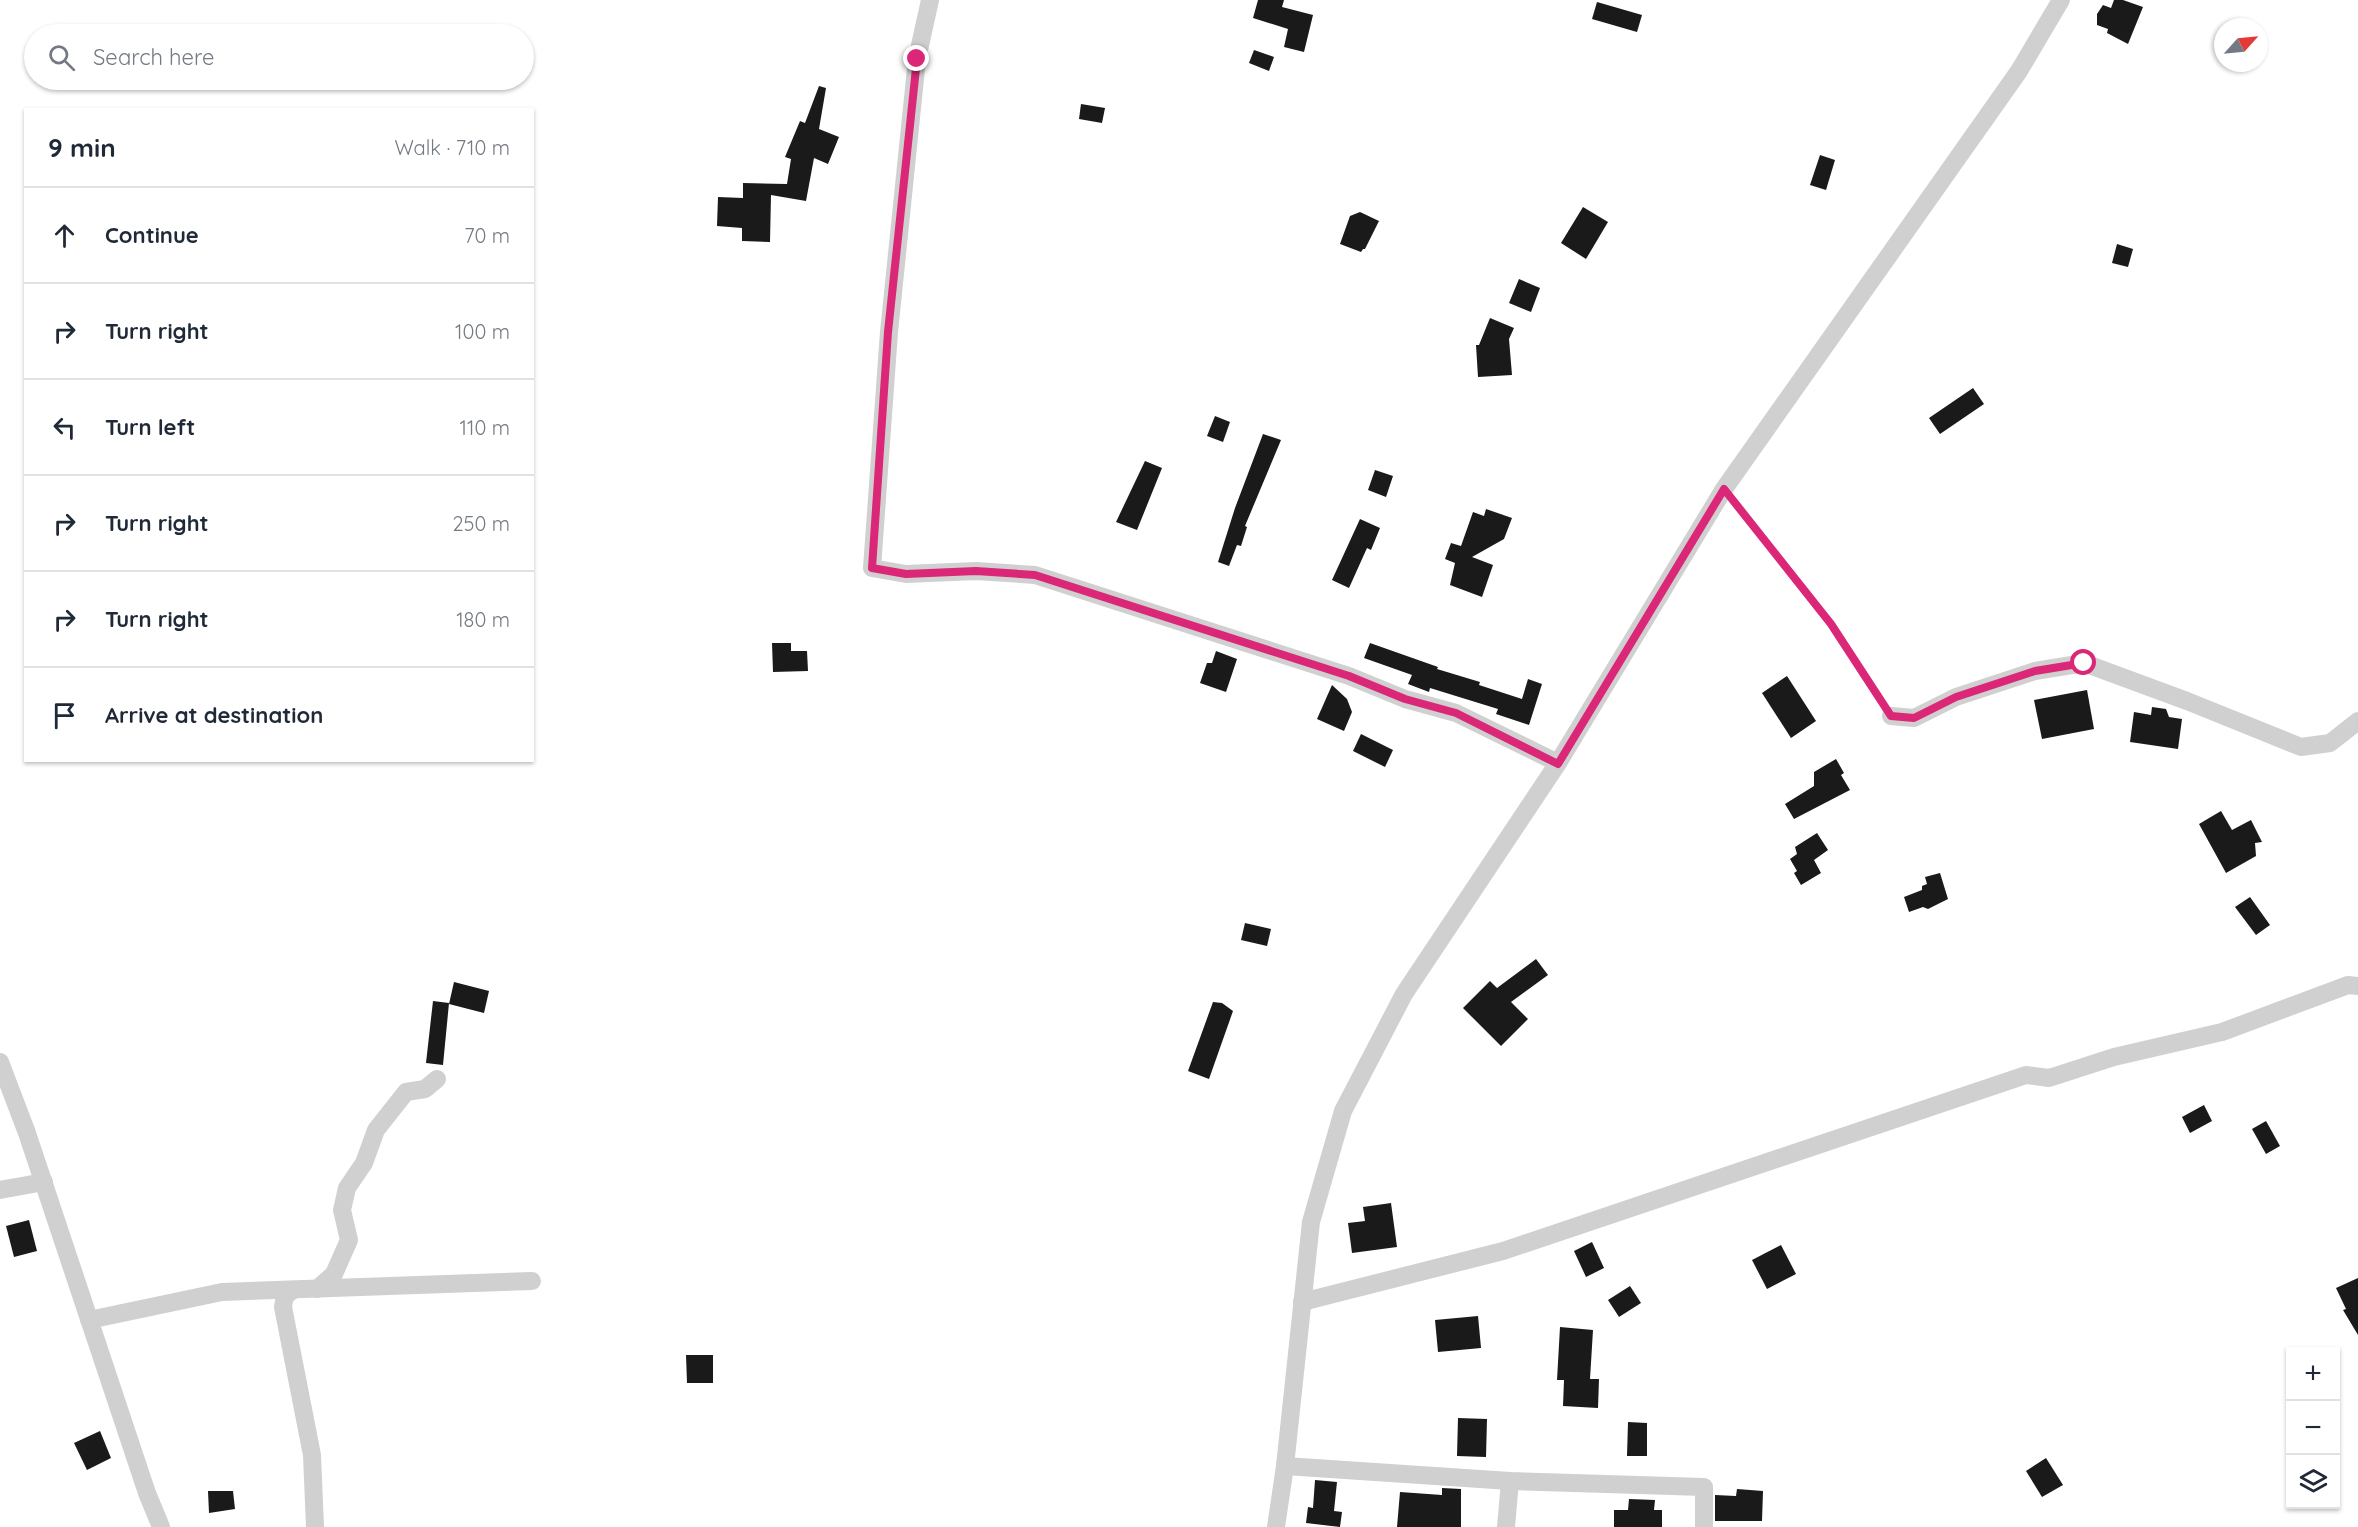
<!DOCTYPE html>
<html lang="en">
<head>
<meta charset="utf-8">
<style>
  body { margin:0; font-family:Quicksand,sans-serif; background:#f2f2f3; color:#1f2937 }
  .controls { position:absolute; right:18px; bottom:18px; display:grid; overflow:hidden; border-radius:0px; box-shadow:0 2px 4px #0004 }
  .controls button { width:54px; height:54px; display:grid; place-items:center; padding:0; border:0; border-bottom:2px solid #e0e1e3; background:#fff; color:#1f2937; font:30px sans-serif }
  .compass { position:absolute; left:2214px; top:18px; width:54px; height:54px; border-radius:50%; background:#fff; box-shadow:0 2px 4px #0004; rotate:63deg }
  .stop { position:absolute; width:18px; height:18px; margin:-14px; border:4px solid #db2777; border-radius:50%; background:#fff }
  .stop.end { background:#db2777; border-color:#fff; box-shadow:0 2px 6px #0008 }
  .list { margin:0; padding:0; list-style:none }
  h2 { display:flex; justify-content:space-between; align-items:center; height:78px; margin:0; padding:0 24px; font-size:26px }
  h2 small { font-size:20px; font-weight:400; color:#747a83 }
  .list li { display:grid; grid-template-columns:39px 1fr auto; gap:18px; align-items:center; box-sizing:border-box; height:96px; padding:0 24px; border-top:2px solid #e0e1e3 }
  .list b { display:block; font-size:22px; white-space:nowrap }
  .list em { font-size:20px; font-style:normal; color:#747a83 }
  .icon { flex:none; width:33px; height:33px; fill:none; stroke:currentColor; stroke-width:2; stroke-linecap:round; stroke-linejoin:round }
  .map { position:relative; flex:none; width:2358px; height:1527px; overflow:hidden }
  .search { position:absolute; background:#fff; box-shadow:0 2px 4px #0004; left:24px; top:24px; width:510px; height:66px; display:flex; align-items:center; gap:15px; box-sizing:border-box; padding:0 21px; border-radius:33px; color:#747a83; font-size:22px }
  .panel { position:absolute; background:#fff; box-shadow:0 2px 4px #0004; left:24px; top:108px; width:510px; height:654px; border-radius:0px }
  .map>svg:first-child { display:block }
  .building { fill:#1a1a1a }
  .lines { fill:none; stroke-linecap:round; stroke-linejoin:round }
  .path { stroke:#cdcdcd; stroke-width:4; stroke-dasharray:3 3; stroke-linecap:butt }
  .minor { stroke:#d0d0d0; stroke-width:18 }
  .route { stroke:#db2777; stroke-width:8 }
</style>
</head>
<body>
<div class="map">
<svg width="2358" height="1527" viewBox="0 0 2358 1527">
  <rect width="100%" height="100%" fill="#fff"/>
  <g class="building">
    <polygon points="1258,0 1284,0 1282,7 1313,15 1304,52 1284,47 1288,29 1253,18"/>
    <polygon points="2114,0 2123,0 2143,7 2128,44 2107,33 2108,29 2097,25 2097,14 2103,5 2111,8"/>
    <polygon points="1597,2 1642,15 1637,32 1592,19"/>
    <polygon points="1254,50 1274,57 1269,71 1249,63"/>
    <polygon points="819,86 826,88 819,129 839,137 828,164 814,158 806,201 771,195 770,242 742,241 742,228 717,226 718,197 743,198 743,183 787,184 791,159 785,157 800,121 805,123"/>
    <polygon points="1081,104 1105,108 1102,123 1079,119"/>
    <polygon points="1820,155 1835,160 1826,190 1810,185"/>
    <polygon points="1583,207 1608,222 1586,259 1561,243"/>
    <polygon points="1360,212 1379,221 1365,249 1363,249 1361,252 1340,244 1350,216"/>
    <polygon points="2117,244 2133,249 2128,267 2112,263"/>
    <polygon points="1519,279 1540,288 1531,312 1509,303"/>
    <polygon points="1490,318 1514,328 1509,339 1512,375 1478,377 1476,345 1479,345"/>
    <polygon points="1973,388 1984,404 1940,434 1929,418"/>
    <polygon points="1215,416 1230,422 1223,442 1207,436"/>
    <polygon points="1263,434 1281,440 1245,526 1247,527 1241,546 1237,545 1229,566 1218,562 1235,508"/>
    <polygon points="1145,461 1162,468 1137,530 1116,522"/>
    <polygon points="1375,470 1393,476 1386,497 1368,490"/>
    <polygon points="1486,509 1512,518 1504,539 1472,557 1493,565 1482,597 1450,585 1455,563 1445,559 1451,543 1461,546 1473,512 1484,516"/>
    <polygon points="1360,519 1380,528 1371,550 1367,548 1349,588 1332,580"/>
    <polygon points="772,643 791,643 791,651 807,651 808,671 773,672"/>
    <polygon points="1370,643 1438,667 1437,669 1480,682 1479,685 1522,699 1528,679 1542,684 1529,725 1496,714 1498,709 1430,688 1429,692 1408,684 1412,675 1364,658"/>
    <polygon points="1216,651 1237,659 1226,692 1200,683 1207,663 1212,663"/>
    <polygon points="1787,676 1816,721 1791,738 1762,693"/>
    <polygon points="1332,685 1347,699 1352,712 1344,731 1317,719"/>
    <polygon points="2087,690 2094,729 2042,739 2034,700"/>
    <polygon points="2152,707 2166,709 2169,717 2182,719 2178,749 2130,742 2134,712 2151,715"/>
    <polygon points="1361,734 1393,750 1385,767 1353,751"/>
    <polygon points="1836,759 1844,773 1841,775 1850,790 1794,819 1785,804 1814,786 1814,772"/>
    <polygon points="2221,811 2232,830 2251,820 2262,842 2255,843 2256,856 2226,873 2199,824"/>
    <polygon points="1817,833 1828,850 1814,860 1821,873 1801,885 1794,873 1797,871 1790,859 1797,854 1795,847"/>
    <polygon points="1940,873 1948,899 1928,909 1923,907 1909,912 1904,897 1922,890 1922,886 1927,884 1925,877"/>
    <polygon points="2250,897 2270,925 2256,935 2235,907"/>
    <polygon points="1245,923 1271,929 1267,946 1241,940"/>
    <polygon points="1536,959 1548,975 1511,1002 1528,1019 1501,1046 1463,1008 1490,981 1497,988"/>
    <polygon points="454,982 489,991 484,1013 449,1004"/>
    <polygon points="433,1001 449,1003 443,1065 426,1063"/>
    <polygon points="1213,1002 1222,1003 1233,1011 1209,1079 1188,1071"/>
    <polygon points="2204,1105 2212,1121 2190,1133 2182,1117"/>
    <polygon points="2266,1121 2280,1146 2266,1154 2252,1129"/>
    <polygon points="1391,1203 1397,1247 1352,1253 1348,1223 1365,1221 1363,1207"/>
    <polygon points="29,1220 37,1251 14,1257 6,1226"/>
    <polygon points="1592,1242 1604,1268 1586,1277 1574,1251"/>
    <polygon points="1781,1245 1796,1274 1767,1289 1752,1260"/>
    <polygon points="2358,1278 2358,1335 2343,1310 2346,1309 2336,1288"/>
    <polygon points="1630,1286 1641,1303 1619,1317 1608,1300"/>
    <polygon points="1478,1316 1481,1348 1438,1352 1435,1320"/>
    <polygon points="1560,1327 1593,1330 1590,1379 1599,1379 1598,1408 1563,1406 1564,1380 1557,1380"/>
    <polygon points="686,1355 713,1355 713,1383 687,1383"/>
    <polygon points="1458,1418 1487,1419 1486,1457 1457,1456"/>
    <polygon points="1628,1422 1647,1423 1647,1456 1627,1456"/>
    <polygon points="100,1431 111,1458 87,1470 74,1443"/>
    <polygon points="2046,1458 2063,1485 2042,1497 2026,1471"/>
    <polygon points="1315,1480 1337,1482 1334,1511 1342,1512 1340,1527 1306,1523 1308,1507 1313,1508"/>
    <polygon points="1442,1488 1461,1489 1461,1527 1397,1527 1400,1492 1442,1495"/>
    <polygon points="1737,1489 1763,1491 1762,1521 1715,1521 1715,1495 1736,1496"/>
    <polygon points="208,1491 233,1491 235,1509 209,1513"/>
    <polygon points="1629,1499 1655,1500 1654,1510 1662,1510 1662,1527 1614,1527 1614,1510 1628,1510"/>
  </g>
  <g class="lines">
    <polyline class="path" points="1736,504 1831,624 1883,703"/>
    <g class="minor">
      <polyline points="930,0 917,59 889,332 872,568 906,574 976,571 1035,575 1349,676 1405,699 1456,713 1558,763"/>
      <polyline points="1891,716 1914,718 1956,697 2035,671 2084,663 2187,701 2301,747 2330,743 2358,721"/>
      <polyline points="0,1062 27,1133 147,1493 161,1527"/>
      <polyline points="0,1190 44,1182"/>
      <polyline points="317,1289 334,1274 349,1240 342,1210 347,1188 364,1163 376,1130 406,1092 425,1089 437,1079"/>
      <polyline points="293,1290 285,1296 283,1307 312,1455 315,1527"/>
      <polyline points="1302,1302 1503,1251 2026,1075 2049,1078 2114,1057 2222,1032 2348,985 2358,986"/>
      <polyline points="89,1320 222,1292 532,1281"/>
      <polyline points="1285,1466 1510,1481 1704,1487 1704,1527"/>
      <polyline points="1276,1527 1285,1466 1311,1222 1343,1111 1404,994 1558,763 1724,489 2019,71 2061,0"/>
      <polyline points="1506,1527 1510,1481"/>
    </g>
  </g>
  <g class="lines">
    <polyline class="route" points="917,59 888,332 872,568 906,574 976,571 1035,575 1349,676 1405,699 1456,713 1558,764 1724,489 1831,624 1891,716 1914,718 1956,697 2035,671 2084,663"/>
  </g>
</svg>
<div class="controls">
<button>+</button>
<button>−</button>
<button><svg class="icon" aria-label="layers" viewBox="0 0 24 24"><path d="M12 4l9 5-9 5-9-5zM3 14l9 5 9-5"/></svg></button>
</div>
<svg class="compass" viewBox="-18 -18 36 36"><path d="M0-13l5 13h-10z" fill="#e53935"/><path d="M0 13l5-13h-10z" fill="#747a83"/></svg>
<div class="stop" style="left:2084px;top:663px"></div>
<div class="stop end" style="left:917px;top:59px"></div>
<div class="search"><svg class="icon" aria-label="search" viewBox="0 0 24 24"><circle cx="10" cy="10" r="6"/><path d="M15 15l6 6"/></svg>Search here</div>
<section class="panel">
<h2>9 min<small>Walk · 710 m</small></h2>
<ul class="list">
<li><svg class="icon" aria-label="ahead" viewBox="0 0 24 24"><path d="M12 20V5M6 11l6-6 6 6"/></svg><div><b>Continue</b></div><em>70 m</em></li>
<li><svg class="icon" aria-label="right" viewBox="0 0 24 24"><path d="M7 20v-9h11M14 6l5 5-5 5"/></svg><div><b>Turn right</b></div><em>100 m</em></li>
<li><svg class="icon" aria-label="left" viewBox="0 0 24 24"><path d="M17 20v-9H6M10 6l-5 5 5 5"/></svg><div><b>Turn left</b></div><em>110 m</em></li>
<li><svg class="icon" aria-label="right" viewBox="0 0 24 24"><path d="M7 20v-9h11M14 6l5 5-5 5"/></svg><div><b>Turn right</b></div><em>250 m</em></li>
<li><svg class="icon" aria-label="right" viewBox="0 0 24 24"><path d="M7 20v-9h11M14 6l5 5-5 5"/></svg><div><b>Turn right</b></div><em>180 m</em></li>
<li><svg class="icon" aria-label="arrive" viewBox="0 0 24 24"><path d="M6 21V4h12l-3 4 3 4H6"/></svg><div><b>Arrive at destination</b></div></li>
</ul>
</section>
</div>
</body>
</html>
